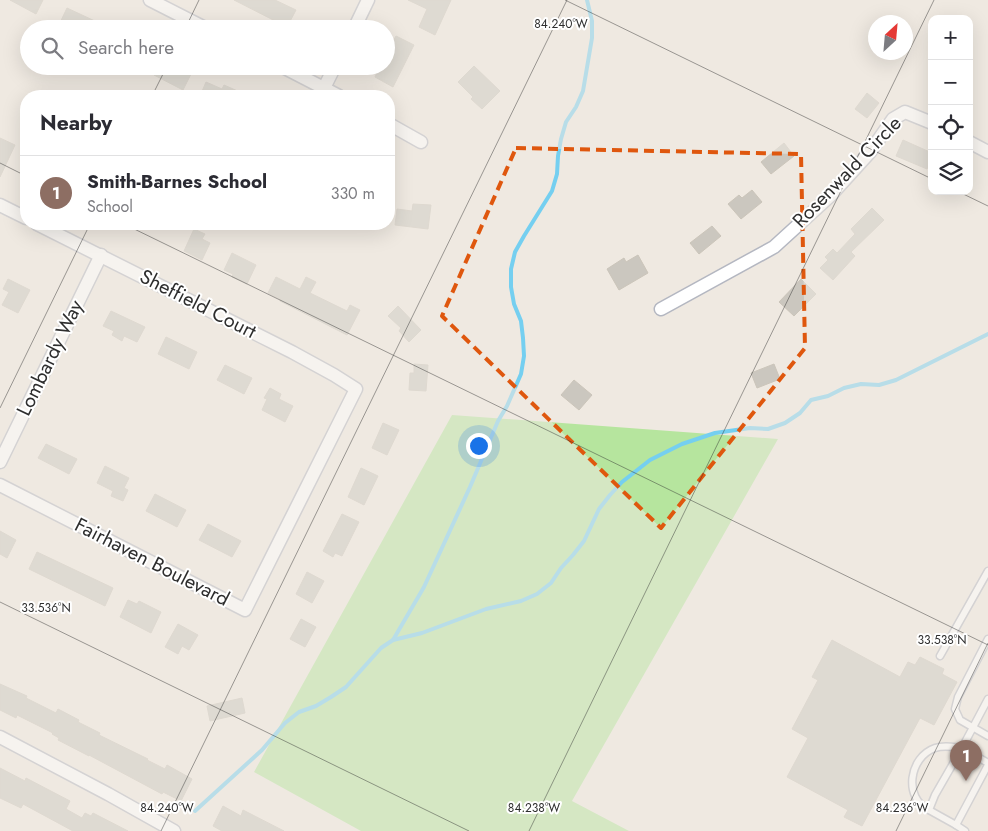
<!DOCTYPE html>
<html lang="en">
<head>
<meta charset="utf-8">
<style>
  body { margin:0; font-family:Jost,sans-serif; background:#f7f7f7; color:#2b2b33 }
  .controls { position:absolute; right:15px; top:15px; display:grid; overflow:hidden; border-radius:10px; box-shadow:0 5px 20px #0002 }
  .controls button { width:45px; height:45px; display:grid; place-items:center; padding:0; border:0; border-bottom:1px solid #e1e1e2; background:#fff; color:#2b2b33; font:25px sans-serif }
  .compass { position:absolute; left:868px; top:15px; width:45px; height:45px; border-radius:50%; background:#fff; box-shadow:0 5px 20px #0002; rotate:26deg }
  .you { position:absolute; left:478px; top:445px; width:18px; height:18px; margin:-12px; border:4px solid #fff; border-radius:50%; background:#1a73e8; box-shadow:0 0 0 8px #1a73e833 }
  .badge { display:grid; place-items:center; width:32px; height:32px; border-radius:50%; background:#4264fb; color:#fff; font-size:16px; font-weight:700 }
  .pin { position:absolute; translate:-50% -41px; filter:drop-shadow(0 1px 2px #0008) }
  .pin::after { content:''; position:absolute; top:26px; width:18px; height:15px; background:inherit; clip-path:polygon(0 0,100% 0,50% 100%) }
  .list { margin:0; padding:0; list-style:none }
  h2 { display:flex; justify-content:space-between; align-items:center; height:65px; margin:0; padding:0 20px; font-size:21px }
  h2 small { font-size:16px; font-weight:400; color:#7c7c81 }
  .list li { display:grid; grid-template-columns:32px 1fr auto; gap:15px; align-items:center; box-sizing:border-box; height:75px; padding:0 20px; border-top:1px solid #e1e1e2 }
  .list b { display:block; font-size:19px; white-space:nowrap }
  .list p { margin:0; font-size:16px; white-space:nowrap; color:#7c7c81 }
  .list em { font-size:16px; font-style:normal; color:#7c7c81 }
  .icon { flex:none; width:28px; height:28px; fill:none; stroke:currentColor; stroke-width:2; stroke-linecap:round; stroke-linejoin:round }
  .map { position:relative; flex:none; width:988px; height:831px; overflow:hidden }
  .search { position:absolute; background:#fff; box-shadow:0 5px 20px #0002; left:20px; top:20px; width:375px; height:55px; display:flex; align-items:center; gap:12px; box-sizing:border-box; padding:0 18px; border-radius:28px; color:#7c7c81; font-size:19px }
  .panel { position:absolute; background:#fff; box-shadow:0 5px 20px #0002; left:20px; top:90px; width:375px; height:140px; border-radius:20px }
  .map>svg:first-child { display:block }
  .green { fill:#b6e59e }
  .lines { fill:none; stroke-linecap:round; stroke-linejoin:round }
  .stream { stroke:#75cff0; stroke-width:4 }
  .building { fill:#cbc7bf; stroke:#cbc5ba }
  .service-casing { stroke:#b4b7c1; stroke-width:9 }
  .minor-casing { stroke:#b4b7c1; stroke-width:15 }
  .service { stroke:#fff; stroke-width:6 }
  .minor { stroke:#fff; stroke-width:12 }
  .marked { fill:none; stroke:#df570e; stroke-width:4; stroke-dasharray:10 6; stroke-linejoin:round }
  .ticks { fill:none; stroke:#2e2e2e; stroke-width:1; stroke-opacity:0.45 }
  .labels { text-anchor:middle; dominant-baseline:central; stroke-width:4; stroke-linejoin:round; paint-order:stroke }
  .street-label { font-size:20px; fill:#2e2e2e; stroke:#fff }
  .ticks-label { font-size:12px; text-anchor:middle; fill:#2e2e2e; stroke:#fff; stroke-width:4; stroke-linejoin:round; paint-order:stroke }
</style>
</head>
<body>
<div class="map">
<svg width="988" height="831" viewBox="0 0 988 831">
  <rect width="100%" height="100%" fill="#efe9e1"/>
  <polygon class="green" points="452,415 778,439 572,801 629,831 361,831 254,772"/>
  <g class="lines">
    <g class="stream">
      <polyline points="393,640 424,587 470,487 498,421 507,406 521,374 524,356 523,338 521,321 514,304 511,287 511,269 515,252 524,236 552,191 557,174 558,156 561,139 566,122 576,107 583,91 592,38 592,21 587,0"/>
      <polyline points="195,811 262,750 285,723 299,712 316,706 331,697 346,687 381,648 393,640 422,633 486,609 521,601 537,594 551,583 561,568 573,555 584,541 599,509 610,495 622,482 650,460 682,444 715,433 750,428 768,429 785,423 800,413 811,400 828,396 844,388 861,384 879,385 896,380 988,334"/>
    </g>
  </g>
  <g class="building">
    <polygon points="10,0 43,0 36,14"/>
    <polygon points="234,0 275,0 296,10 287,27"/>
    <polygon points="408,0 451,0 435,35 419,27 427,9"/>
    <polygon points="67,8 97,22 94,29 57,29"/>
    <polygon points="396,36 414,45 393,87 375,77 380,66 386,66 386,54"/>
    <polygon points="158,66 185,66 193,70 183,90 154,75"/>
    <polygon points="474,66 500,91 482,109 471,99 473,97 458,82"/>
    <polygon points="206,82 222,89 224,85 249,96 200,96"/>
    <polygon points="867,93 879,103 867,118 855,109"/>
    <polygon points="0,138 15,145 0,177"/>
    <polygon points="903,140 932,153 932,157 927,169 896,156"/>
    <polygon points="784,143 794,156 771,174 761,162"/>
    <polygon points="752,190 762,202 741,219 728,204 739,195 742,198"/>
    <polygon points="413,204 431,205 428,229 395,225 397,209 412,211"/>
    <polygon points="872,208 884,220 851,252 855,256 833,280 820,268 828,260 825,257 833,249 837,253 855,234 851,229"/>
    <polygon points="712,226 721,236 699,254 690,243"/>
    <polygon points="194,229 205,234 202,239 210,243 202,260 184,251"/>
    <polygon points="232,253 256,265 247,284 232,277 233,274 224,270"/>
    <polygon points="638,255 648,273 619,290 607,269 624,258 626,262"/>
    <polygon points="276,277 300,289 306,277 316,282 310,293 347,311 350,305 360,310 347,335 280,301 280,299 268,293"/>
    <polygon points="8,279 30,290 18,313 2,305 9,292 3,289"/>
    <polygon points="801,279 816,294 794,316 779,302"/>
    <polygon points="398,306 421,330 409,342 399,331 401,328 388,316"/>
    <polygon points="111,311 145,327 137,342 124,336 122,341 112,335 114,331 103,326"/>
    <polygon points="166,337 197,352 189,369 158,354"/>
    <polygon points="414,364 428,365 426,391 409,390 410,373 414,373"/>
    <polygon points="774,364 780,379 757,388 751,373"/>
    <polygon points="225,365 252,378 244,394 217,380"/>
    <polygon points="574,380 592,395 579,410 561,395"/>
    <polygon points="270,388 281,394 279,399 293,406 285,422 262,410 267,399 264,398"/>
    <polygon points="383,423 399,430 387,455 372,448"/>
    <polygon points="46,444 77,459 69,474 38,458"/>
    <polygon points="105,466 129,478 124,488 128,490 123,501 111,496 113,491 97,483"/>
    <polygon points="361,468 378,476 364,505 348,497"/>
    <polygon points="155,494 186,510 177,527 146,511"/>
    <polygon points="342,514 359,522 342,556 335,553 333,557 323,551"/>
    <polygon points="208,524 241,541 232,557 199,540"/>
    <polygon points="0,531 16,540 7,558 0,554"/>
    <polygon points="37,552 113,588 105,606 29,569"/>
    <polygon points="307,572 324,581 312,603 296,594"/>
    <polygon points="128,600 137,604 139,601 161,612 151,633 120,617"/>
    <polygon points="301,619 316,627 305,647 290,639"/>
    <polygon points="178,624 198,635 189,650 182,646 178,654 165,647"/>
    <polygon points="832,640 900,677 908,662 915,665 920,657 944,669 942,674 957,682 934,725 920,718 862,826 844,817 848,810 787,777 808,738 792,729 818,680 812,677"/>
    <polygon points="0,684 27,696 26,698 56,713 58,709 79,720 78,722 100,733 99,735 148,759 147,760 165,769 167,765 192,779 181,801 163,792 162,794 89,755 89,756 58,740 59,738 52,734 53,733 17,715 16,718 0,710"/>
    <polygon points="242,698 245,713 210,721 207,706"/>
    <polygon points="0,768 25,781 26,778 70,801 66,809 82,818 85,813 91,816 93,813 128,831 73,831 23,804 21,808 0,798"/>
    <polygon points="223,806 241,816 243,810 284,831 222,831 213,826"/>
  </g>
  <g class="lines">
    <g class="service-casing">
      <g id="service">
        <polyline points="988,639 958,697 955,709 960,720 988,736"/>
        <polyline points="940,656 988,571"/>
        <polyline points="988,763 962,748 935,795 929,810 956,825 988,765"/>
        <path d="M 929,810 C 903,798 909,757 935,748 C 944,745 953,747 962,748 L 988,699"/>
        <polyline points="956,825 965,831"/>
      </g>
    </g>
    <g class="minor-casing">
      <g id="minor">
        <polyline points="150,0 207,29"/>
        <polyline points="354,29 368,0"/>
        <polyline points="281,66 339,96"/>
        <polyline points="324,88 335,66"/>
        <polyline points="389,124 421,142"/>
        <polyline points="969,142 988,152"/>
        <polyline points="0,205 26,218"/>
        <polyline points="661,309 774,247 831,195 870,152 893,119 905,112 932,123"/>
        <polyline points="0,462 101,255"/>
        <polyline points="0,485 245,610 356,389 334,375 292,352 37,224"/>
        <polyline points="0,737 108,794 174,831"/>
      </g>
    </g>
    <use href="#service" class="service"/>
    <use href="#minor" class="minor"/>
  </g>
  <path d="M0 0H988V831H0ZM 516,148 L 801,154 L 805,348 L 661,528 L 442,316 Z" fill="#efe9e1" fill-opacity=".55" fill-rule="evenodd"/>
  <path class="marked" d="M 516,148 L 801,154 L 805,348 L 661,528 L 442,316 Z"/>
  <path class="ticks" d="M 565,0 L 932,179M 185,29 L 199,0M 152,96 L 167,66M 0,163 L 26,176M 957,191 L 988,206M 124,224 L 988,645M 0,408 L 90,224M 0,602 L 469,831M 161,831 L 567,0M 529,831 L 934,0M 896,831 L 988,643"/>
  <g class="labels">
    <g class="street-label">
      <text transform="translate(847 172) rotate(-46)">Rosenwald Circle</text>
      <text transform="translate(198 304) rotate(27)">Sheffield Court</text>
      <text transform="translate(50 358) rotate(-64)">Lombardy Way</text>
      <text transform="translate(152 562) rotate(27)">Fairhaven Boulevard</text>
    </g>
  </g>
  <g class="ticks-label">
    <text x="561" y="28">84.240°W</text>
    <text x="46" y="612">33.536°N</text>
    <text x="942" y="644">33.538°N</text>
    <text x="167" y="812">84.240°W</text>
    <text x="534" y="812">84.238°W</text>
    <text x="902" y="812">84.236°W</text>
  </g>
</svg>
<div class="controls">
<button>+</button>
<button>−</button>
<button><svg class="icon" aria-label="locate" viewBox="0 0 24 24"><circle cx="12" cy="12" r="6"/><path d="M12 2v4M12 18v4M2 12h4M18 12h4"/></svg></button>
<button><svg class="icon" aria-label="layers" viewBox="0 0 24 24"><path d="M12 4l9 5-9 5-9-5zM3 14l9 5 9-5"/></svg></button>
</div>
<svg class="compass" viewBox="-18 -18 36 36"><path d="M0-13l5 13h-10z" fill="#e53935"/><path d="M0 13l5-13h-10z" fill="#7c7c81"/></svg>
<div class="you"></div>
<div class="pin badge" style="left:966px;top:781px;background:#8d6e63">1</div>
<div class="search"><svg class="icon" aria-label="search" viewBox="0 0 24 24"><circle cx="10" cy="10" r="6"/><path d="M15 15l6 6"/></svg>Search here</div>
<section class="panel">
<h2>Nearby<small></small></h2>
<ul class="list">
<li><span class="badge" style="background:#8d6e63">1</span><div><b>Smith-Barnes School</b><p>School</p></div><em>330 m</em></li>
</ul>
</section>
</div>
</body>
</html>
